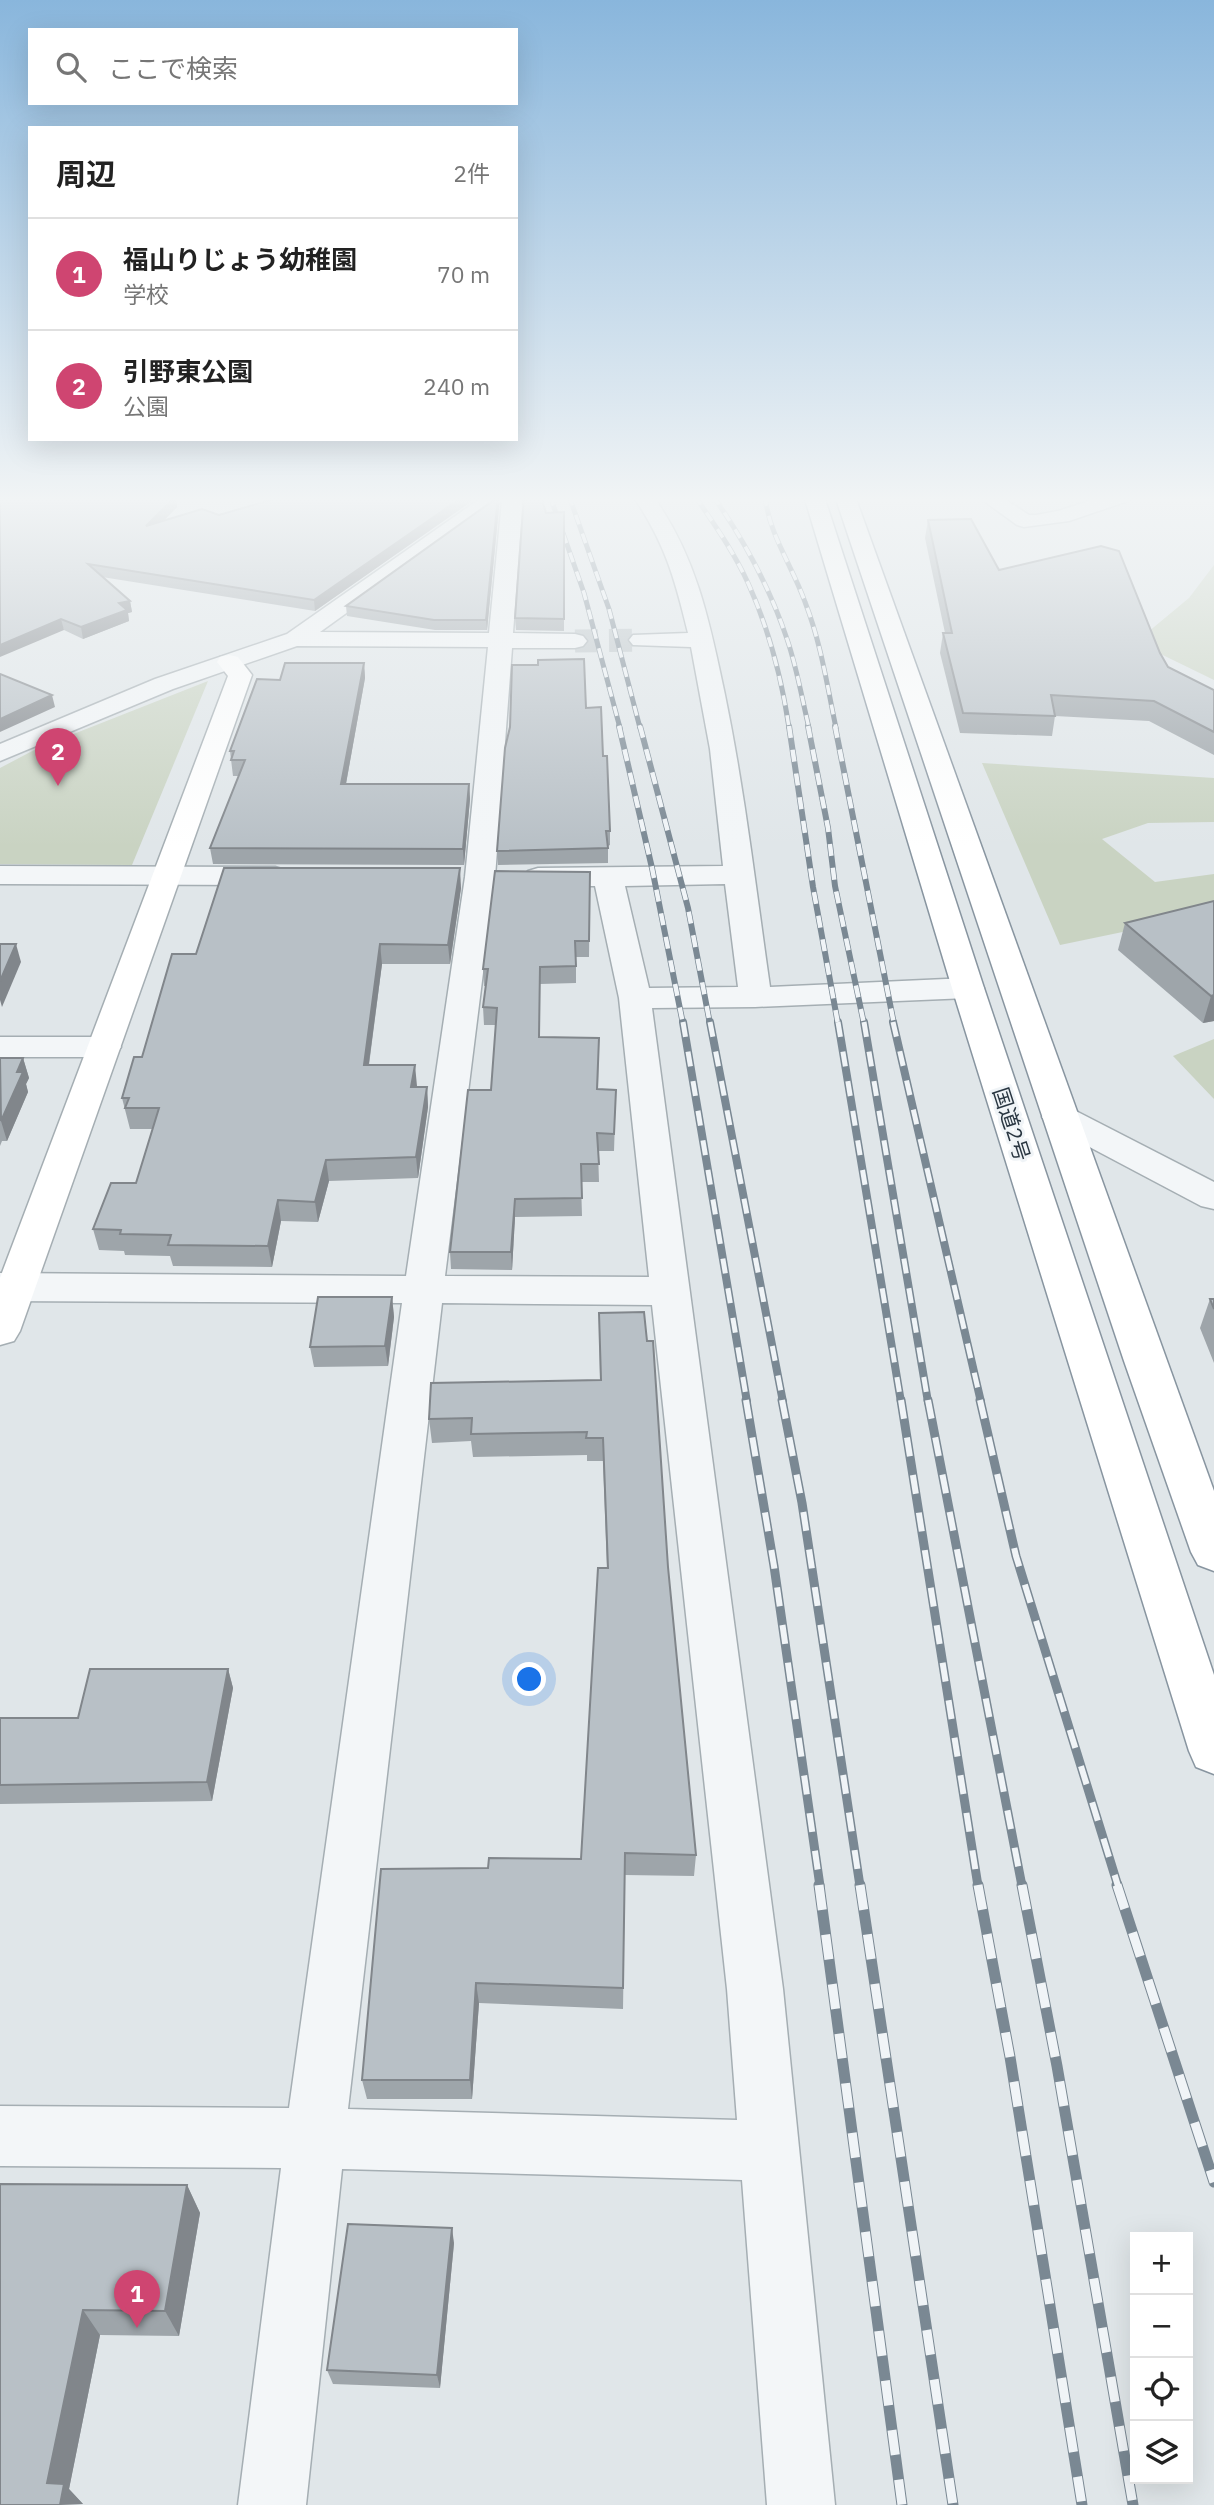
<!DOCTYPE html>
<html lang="ja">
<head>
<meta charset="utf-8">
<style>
  body { margin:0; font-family:"IBM Plex Sans","Noto Sans JP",sans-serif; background:#f6f6f6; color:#222 }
  .controls { position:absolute; right:21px; bottom:21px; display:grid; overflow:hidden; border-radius:0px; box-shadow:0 7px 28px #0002 }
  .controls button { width:63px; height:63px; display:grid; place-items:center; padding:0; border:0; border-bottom:2px solid #e0e0e0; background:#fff; color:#222; font:35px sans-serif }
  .you { position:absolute; left:530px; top:1680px; width:24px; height:24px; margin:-18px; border:5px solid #fff; border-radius:50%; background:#1a73e8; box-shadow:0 0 0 10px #1a73e833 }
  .badge { display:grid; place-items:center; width:46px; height:46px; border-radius:50%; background:#cf4571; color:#fff; font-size:23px; font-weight:700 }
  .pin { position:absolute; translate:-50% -58px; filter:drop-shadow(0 2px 4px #0008) }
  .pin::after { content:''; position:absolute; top:37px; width:24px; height:21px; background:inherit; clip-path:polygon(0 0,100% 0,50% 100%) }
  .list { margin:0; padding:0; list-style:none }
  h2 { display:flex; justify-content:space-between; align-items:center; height:91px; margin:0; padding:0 28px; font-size:30px }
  h2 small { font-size:23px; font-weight:400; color:#767676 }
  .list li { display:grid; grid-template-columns:46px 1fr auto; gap:21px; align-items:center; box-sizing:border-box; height:112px; padding:0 28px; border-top:2px solid #e0e0e0 }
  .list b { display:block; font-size:26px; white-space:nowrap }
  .list p { margin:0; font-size:23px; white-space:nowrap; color:#767676 }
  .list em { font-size:23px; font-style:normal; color:#767676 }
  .icon { flex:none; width:38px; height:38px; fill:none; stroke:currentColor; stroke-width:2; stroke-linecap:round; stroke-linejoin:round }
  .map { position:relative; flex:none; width:1214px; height:2505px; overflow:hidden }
  .search { position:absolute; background:#fff; box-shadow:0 7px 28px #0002; left:28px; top:28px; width:490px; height:77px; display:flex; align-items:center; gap:18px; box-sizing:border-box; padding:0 24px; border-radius:0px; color:#767676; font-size:26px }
  .panel { position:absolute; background:#fff; box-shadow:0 7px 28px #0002; left:28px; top:126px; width:490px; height:315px; border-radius:0px }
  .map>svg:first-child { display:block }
  .green { fill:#c9d3c2 }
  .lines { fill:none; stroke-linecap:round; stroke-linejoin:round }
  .street-tunnel { stroke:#bbc3c7; stroke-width:23; stroke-dasharray:23 11; stroke-linecap:butt }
  .street-casing { stroke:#a5aeb3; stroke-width:3 }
  .secondary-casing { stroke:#a5aeb3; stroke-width:3 }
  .highway-casing { stroke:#8895a0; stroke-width:3 }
  .street { fill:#f3f6f8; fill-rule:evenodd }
  .secondary { fill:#fff; fill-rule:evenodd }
  .highway { fill:#fff; fill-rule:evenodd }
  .rail-far4-casing { stroke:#7a8893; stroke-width:5 }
  .rail-far3-casing { stroke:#7a8893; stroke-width:6 }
  .rail-far2-casing { stroke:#7a8893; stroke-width:8 }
  .rail-far1-casing { stroke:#7a8893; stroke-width:9 }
  .rail-casing { stroke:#7a8893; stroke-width:11 }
  .rail-far4 { stroke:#f0f4f7; stroke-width:3.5; stroke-dasharray:10; stroke-linecap:butt }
  .rail-far3 { stroke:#f0f4f7; stroke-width:4.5; stroke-dasharray:12; stroke-linecap:butt }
  .rail-far2 { stroke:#f0f4f7; stroke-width:5; stroke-dasharray:15; stroke-linecap:butt }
  .rail-far1 { stroke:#f0f4f7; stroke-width:6; stroke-dasharray:19; stroke-linecap:butt }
  .rail { stroke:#f0f4f7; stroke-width:9; stroke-dasharray:25; stroke-linecap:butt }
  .wall { fill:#9ea5aa }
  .shaded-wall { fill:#81868b }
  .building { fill:#b8c0c6; stroke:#81868b; stroke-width:2 }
  .labels { text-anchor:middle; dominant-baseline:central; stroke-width:6; stroke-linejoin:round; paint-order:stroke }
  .street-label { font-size:21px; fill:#293641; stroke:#f0f4f7 }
</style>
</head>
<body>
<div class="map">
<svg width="1214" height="2505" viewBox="0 0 1214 2505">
  <rect width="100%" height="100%" fill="#e0e6e9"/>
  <g class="green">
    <polygon points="1214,565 1214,680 1136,642 1189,598"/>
    <polygon points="208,681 132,865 0,864 0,768 38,748"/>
    <polygon points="982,763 1214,778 1214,822 1148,823 1102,839 1155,882 1214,874 1214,913 1060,945"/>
    <polygon points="1214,1039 1214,1099 1173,1056"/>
  </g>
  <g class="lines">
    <polyline class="street-tunnel" points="575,641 641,640"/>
    <g class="street-casing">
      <g id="street">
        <path d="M 484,496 L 523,496 L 513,633 L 575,634 L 583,636 L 587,641 L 583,646 L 575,648 L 512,648 L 495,877 L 445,1276 L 649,1277 L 619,998 L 595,886 L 538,886 L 528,883 L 523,877 L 528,871 L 538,868 L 723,866 L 710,749 L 691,647 L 633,645 L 629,640 L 633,635 L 688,633 C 675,579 665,543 633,496 L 653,496 C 697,557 710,624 725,695 C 745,792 756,890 770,987 L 968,978 L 979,981 L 984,988 L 979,995 L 968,998 L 755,1007 L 652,1008 L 783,1989 L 835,2505 L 767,2505 L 742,2180 L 342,2169 L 306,2505 L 238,2505 L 281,2168 L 0,2166 L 0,2106 L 289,2108 L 402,1303 L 0,1301 L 0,1273 L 406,1276 L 465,877 L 488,647 L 297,646 L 173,689 L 0,761 L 0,744 L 155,679 L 287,634 ZM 502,501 L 489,633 L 320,632 ZM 725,884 L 738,987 L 649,988 L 625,886 ZM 442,1303 L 652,1305 L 727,1989 L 737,2120 L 348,2109 Z"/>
        <polygon points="977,496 1000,496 1029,515 1036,515 1058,511 1104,496 1134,496 1131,500 1069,521 1024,527 1017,525"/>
        <polygon points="0,866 275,867 285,870 290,876 285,882 275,885 0,884"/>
        <polygon points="0,1037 104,1037 116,1040 121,1047 116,1054 104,1057 0,1057"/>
        <polygon points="1060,1106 1072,1109 1214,1182 1214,1209 1201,1206 1048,1125 1042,1117 1048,1109"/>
      </g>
    </g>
    <g class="secondary-casing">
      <polygon id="secondary" points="229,655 238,657 252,675 20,1331 14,1341 0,1345 0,1278 228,676 217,662 220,657"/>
    </g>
    <g class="highway-casing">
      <g id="highway">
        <polygon points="804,496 824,496 984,988 1214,1675 1214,1774 1196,1767 1189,1751 952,988"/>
        <polygon points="835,496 855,496 1214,1491 1214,1571 1198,1565 1191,1552 1124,1361"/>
      </g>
    </g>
    <use href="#street" class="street"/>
    <use href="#secondary" class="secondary"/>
    <use href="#highway" class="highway"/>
    <g class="rail-far4-casing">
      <g id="rail-far4">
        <polyline points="550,496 584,593 620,728"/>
        <polyline points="569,496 609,609 640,728"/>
        <path d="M 695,496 C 714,524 734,552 748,583 C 768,627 782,680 789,728"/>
        <path d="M 713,496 C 744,540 770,588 787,639 C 797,668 802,699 809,728"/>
        <path d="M 765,496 C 769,535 792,565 805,602 C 821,643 827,685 836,728"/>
      </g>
    </g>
    <g class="rail-far3-casing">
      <g id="rail-far3">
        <polyline points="619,726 652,868 683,1024"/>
        <polyline points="640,726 688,908 710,1024"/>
        <polyline points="789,726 813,887 838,1024"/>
        <polyline points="808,726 828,828 835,886 864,1024"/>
        <polyline points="835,726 894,1024"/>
      </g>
    </g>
    <g class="rail-far2-casing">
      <g id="rail-far2">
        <polyline points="683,1022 747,1402"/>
        <polyline points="710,1022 783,1402"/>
        <polyline points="838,1022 901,1402"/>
        <polyline points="864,1022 928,1402"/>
        <polyline points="893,1022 981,1402"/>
      </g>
    </g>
    <g class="rail-far1-casing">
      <g id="rail-far1">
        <polyline points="746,1400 774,1566 820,1886"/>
        <polyline points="782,1400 802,1503 860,1886"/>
        <polyline points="901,1400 978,1886"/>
        <polyline points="928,1400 1022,1886"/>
        <polyline points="980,1400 1016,1556 1118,1886"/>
      </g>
    </g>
    <g class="rail-casing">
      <g id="rail">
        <polyline points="819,1885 902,2505"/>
        <polyline points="860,1885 953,2505"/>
        <polyline points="978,1885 1010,2057 1082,2505"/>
        <polyline points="1022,1885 1057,2066 1133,2505"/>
        <polyline points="1117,1885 1214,2182"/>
      </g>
    </g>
    <use href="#rail-far4" class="rail-far4"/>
    <use href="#rail-far3" class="rail-far3"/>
    <use href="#rail-far2" class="rail-far2"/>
    <use href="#rail-far1" class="rail-far1"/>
    <use href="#rail" class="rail"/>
  </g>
  <g class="wall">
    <polygon points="0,496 176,496 177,507 163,521 219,515 472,501 315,611 102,577 130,601 132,612 128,613 129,621 83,639 64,630"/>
    <polygon points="498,497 499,507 487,630 435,630 347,616 346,606"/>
    <polygon points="564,512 564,631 516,630 515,618 546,513"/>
    <polygon points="928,520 999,570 1160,653 1168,667 1214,690 1214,755 1149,721 1055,716 1052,736 960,733 940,653 943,633 945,633 925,538"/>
    <polygon points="364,663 365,678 346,784 469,784 470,799 464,865 213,864 210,848 239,776 233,776 230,751 280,680"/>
    <polygon points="586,708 603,756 610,831 610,845 608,846 608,863 498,865 497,851"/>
    <polygon points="590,872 589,957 576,957 576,983 540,984 540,1037 599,1038 598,1089 616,1090 614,1151 598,1151 599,1182 581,1182 582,1216 515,1217 512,1270 451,1269 450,1252 491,1090 496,1025 484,1025 483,1007 486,986 484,986 483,969"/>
    <polygon points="461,888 450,964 382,964 369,1065 416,1087 427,1087 428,1107 418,1178 329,1181 318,1222 281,1221 272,1267 173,1266 170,1256 125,1255 124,1251 99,1250 93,1229 136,1183 153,1129 130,1129 122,1098 142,1057 196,954"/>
    <polygon points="1214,901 1214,1021 1203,1023 1118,950 1125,923"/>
    <polygon points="0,1058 23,1058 29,1078 26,1084 28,1092 7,1141 2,1141 0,1146"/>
    <polygon points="392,1297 394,1317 388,1366 314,1367 310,1347"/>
    <polygon points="1210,1299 1214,1299 1214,1363 1200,1328"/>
    <polygon points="599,1313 668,1567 696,1855 694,1876 625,1875 623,2009 479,2003 472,2099 367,2099 362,2080 488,1868 581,1859 607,1568 603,1461 587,1461 587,1455 473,1457 471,1441 432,1443 429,1419 600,1380"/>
    <polygon points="228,1669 233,1688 212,1801 0,1804 0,1718 78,1718"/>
    <polygon points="0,2184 187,2185 200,2213 179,2336 100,2335 69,2489 83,2504 0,2505"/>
    <polygon points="454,2243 440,2388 333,2384 327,2370"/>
  </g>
  <g class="shaded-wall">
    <polygon points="176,496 177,507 148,537 146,526"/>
    <polygon points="464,496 472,496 472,501 315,611 314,600"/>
    <polygon points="498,497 499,507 487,630 486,620"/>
    <polygon points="130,601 132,612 128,613 129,621 83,639 81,627 119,603"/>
    <polygon points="61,619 64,630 0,657 0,645"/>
    <polygon points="364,663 365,678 343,800 341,784"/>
    <polygon points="52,695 55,707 0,732 0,719"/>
    <polygon points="469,784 470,799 464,865 463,849"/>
    <polygon points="460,868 461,888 450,964 448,945"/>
    <polygon points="16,944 21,962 2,1007 0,1000 0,981"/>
    <polygon points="380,944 382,964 366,1085 364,1065"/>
    <polygon points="1214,995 1214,1021 1203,1023 1211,996"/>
    <polygon points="23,1058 29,1078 26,1084 28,1092 7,1141 1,1121 17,1072"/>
    <polygon points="415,1065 417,1086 413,1107 411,1087"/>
    <polygon points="427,1087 428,1107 418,1178 416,1157"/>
    <polygon points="326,1160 329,1181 318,1222 315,1202"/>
    <polygon points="515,1199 515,1217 512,1270 511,1252"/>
    <polygon points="278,1200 281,1221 272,1267 268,1246"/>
    <polygon points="392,1297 394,1317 388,1366 385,1346"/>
    <polygon points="228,1669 233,1688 212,1801 207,1782"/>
    <polygon points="476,1983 479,2003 472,2099 470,2080"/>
    <polygon points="187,2185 200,2213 179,2336 165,2311"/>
    <polygon points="452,2228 454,2243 440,2388 437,2375"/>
    <polygon points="83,2310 100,2335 69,2489 83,2504 60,2505 47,2483"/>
  </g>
  <g class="building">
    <polygon points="0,496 176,496 146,526 202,509 219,515 284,496 464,496 314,600 88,564 130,601 119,603 127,610 81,627 61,619 0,645"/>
    <polygon points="524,496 541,496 546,513 564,512 564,619 515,618"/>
    <polygon points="498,497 486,620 434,620 346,606"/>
    <polygon points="971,519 999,570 1101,546 1119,551 1160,653 1168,667 1214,690 1214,732 1154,701 1051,695 1055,716 963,713 943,633 952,633 928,520"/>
    <polygon points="584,659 586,708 601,707 603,756 607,756 610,831 606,831 608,848 497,851 505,748 510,727 512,665 538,665 538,660"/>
    <polygon points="285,663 364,663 341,784 469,784 463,849 210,848 245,760 231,760 234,751 230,751 257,679 280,680"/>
    <polygon points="0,674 52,695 0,719"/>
    <polygon points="224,868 460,868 448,945 380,944 364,1065 415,1065 411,1087 427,1087 416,1157 326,1160 315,1202 278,1200 268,1246 168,1245 171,1235 120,1234 121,1230 93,1229 111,1183 136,1183 159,1108 125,1108 129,1098 122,1098 134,1057 142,1057 172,954 196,954"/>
    <polygon points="495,871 590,872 589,941 575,941 576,966 540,967 539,1037 599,1038 597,1089 616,1090 614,1134 597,1133 599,1164 581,1164 582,1198 515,1199 511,1252 450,1252 468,1090 491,1090 497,1008 483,1007 488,969 483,969"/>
    <polygon points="1214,901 1214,995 1211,996 1125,923"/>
    <polygon points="0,944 16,944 0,981"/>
    <polygon points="0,1058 23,1058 17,1072 23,1072 1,1121"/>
    <polygon points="318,1297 392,1297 385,1346 310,1347"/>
    <polygon points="1210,1299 1214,1299 1214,1309"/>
    <polygon points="644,1312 647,1341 653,1341 668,1567 696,1855 625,1853 623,1988 476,1983 470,2080 362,2080 381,1869 488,1868 489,1858 581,1859 598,1568 608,1568 603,1438 586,1438 587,1432 471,1434 472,1418 429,1419 431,1383 601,1380 599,1313"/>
    <polygon points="90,1669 228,1669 207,1782 0,1785 0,1718 78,1718"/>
    <polygon points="0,2184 187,2185 165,2311 83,2310 47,2483 64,2484 60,2505 0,2505"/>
    <polygon points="348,2224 452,2228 437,2375 327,2370"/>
  </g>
  <linearGradient id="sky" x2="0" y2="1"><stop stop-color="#89b6dc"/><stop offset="0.59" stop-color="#f1f4f5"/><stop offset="1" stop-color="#f1f4f5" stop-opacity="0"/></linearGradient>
  <rect width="1214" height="847" fill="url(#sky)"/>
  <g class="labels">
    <g class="street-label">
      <text transform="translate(1012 1124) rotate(72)">国道2号</text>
    </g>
  </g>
</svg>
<div class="controls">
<button>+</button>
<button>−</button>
<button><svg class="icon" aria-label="locate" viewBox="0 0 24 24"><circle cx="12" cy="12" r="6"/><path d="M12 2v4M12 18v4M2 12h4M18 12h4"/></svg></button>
<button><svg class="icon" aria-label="layers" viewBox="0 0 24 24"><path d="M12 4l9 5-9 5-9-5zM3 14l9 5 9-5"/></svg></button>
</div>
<div class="you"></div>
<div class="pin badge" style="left:137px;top:2328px">1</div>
<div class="pin badge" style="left:58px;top:786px">2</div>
<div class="search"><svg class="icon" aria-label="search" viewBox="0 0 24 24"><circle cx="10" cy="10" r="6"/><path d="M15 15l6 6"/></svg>ここで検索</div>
<section class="panel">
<h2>周辺<small>2件</small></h2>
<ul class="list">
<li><span class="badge">1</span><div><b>福山りじょう幼稚園</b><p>学校</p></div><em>70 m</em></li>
<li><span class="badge">2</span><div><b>引野東公園</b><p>公園</p></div><em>240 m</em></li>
</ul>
</section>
</div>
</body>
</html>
